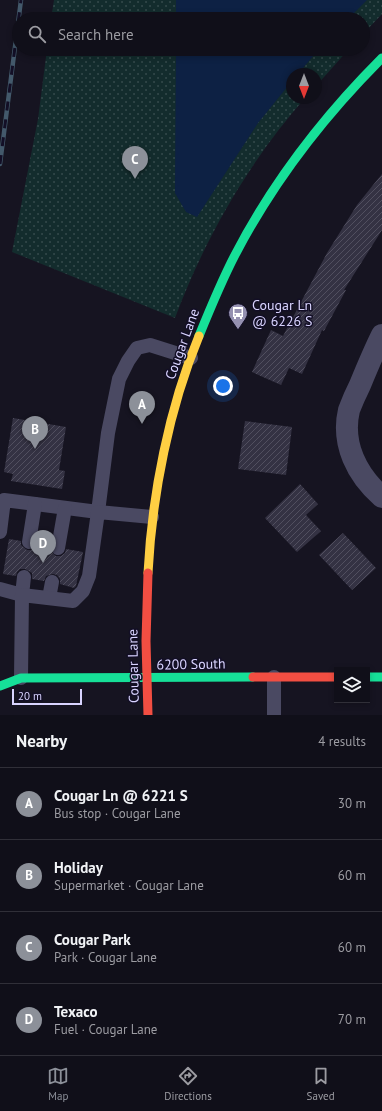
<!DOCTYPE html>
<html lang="en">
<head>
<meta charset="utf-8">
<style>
  body { margin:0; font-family:"PT Sans",sans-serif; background:#191822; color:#f1f3f6 }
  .controls { position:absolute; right:12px; bottom:12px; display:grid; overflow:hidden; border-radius:0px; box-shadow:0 2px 6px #0003 }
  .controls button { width:36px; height:36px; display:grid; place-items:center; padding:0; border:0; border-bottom:1px solid #302f38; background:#100f19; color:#f1f3f6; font:20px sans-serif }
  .compass { position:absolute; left:286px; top:68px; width:36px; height:36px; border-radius:50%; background:#100f19; box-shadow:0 2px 6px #0003; rotate:180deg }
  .scale { position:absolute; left:12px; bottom:10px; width:70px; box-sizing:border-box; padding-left:4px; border:2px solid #d9d4ff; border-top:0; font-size:11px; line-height:14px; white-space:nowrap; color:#d9d4ff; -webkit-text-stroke:3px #130f26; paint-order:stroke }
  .you { position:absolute; left:223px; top:386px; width:14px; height:14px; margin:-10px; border:3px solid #fff; border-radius:50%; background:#1a73e8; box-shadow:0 0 0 6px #1a73e833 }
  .badge { display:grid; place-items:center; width:26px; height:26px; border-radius:50%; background:#8c9099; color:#fff; font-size:13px; font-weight:700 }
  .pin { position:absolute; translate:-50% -33px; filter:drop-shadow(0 1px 2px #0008) }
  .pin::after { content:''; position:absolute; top:21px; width:14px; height:12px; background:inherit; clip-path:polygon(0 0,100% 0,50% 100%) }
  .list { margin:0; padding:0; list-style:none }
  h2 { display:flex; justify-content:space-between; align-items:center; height:52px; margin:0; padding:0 16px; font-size:17px }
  h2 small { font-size:13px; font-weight:400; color:#9c9ca2 }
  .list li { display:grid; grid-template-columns:26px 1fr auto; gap:12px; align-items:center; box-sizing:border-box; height:72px; padding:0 16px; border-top:1px solid #302f38 }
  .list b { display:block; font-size:15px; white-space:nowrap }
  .list p { margin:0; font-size:13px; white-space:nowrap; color:#9c9ca2 }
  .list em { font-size:13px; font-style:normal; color:#9c9ca2 }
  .icon { flex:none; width:22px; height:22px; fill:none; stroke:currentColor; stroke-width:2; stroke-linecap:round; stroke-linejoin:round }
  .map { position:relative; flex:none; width:382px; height:715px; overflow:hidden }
  .search { position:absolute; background:#100f19; box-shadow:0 2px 6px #0003; left:12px; right:12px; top:12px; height:44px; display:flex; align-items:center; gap:10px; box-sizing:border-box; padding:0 14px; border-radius:22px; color:#9c9ca2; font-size:15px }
  .sheet { height:340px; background:#100f19 }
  nav { display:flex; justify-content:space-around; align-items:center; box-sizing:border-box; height:56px; border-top:1px solid #302f38; background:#100f19; font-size:11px; color:#9c9ca2 }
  nav a { display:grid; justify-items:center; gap:2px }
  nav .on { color:#8c9099 }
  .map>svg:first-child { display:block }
  .grass { fill:url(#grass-dots) }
  .water { fill:#0d2144 }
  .building { fill:url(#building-hatch) }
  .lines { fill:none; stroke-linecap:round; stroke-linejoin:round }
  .lane { stroke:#4a4962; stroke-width:14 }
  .street { stroke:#4a4962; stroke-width:22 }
  .fast { stroke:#16e098; stroke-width:9 }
  .slow { stroke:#ffcf43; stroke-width:9 }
  .jam { stroke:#f24e42; stroke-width:9 }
  .rail-casing { stroke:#43596b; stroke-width:4.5 }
  .rail { stroke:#130f26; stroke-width:3; stroke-dasharray:9; stroke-linecap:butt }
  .labels { text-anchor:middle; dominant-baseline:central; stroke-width:3; stroke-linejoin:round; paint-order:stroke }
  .poi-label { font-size:14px; fill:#d9d4ff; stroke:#130f26; text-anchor:start }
  .street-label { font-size:14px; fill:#d9d4ff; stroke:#130f26 }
</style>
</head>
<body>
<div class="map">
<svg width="382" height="715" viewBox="0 0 382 715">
  <defs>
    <pattern id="grass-dots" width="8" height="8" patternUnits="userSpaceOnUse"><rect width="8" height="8" fill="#132c2d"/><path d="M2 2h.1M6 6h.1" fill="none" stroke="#354a4c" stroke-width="1.8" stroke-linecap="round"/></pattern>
    <pattern id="building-hatch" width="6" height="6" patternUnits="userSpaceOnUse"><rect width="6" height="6" fill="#343243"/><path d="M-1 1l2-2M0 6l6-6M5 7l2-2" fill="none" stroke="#514f5f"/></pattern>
  </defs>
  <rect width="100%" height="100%" fill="#161421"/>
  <g class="grass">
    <polygon points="54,0 382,0 382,14 363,34 363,19 51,19"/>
    <path d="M 47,49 L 349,49 L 316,86 L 316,74 L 292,74 L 292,98 L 305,98 C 248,163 205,238 175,318 L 12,252 L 38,119 Z"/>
  </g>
  <g class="water">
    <polygon points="176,0 367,0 348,19 176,19"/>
    <polygon points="176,49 319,49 298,74 292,74 292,81 258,123 197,217 186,212 175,193"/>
  </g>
  <g class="building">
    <polygon points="382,174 382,230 344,290 346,290 324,331 322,330 302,374 289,368 281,385 252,372 271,330 283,336 327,253 357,205"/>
    <polygon points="13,418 66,427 59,470 65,471 62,489 11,481 13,474 4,472"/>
    <polygon points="245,421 292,427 286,475 238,469"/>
    <polygon points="300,484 318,504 306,515 321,531 297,552 265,518"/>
    <polygon points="343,533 376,568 352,590 319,555"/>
    <polygon points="9,539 21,541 21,545 27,550 32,550 37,544 50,546 50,551 56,556 61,556 65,553 66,549 83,552 76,586 74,588 60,584 60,579 57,575 53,574 46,576 44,581 32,579 32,573 25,569 20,569 17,572 16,576 3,574"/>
  </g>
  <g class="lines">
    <g class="lane">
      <polyline points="0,532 4,500 98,512 108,433 119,379 128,361 137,348 150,345 191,358"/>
      <polyline points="29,542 35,504"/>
      <polyline points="58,548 65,508"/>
      <polyline points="0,589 22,595 24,577"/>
      <polyline points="49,598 52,582"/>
      <polyline points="21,678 22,595 73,601 83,591 89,576 98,512 152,517"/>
      <polyline points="274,715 274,677"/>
    </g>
    <path class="street" d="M 382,335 C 374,351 367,368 360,385 C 356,393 352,402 349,410 C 341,444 357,475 382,497"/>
    <g class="fast">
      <path d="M 199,336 C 210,309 221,282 235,255 C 273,182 324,116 382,58"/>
      <polyline points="367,677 382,677"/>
      <polyline points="0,686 21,678 253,677"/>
    </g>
    <path class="slow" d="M 148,573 C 152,495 169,408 199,336"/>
    <g class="jam">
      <polyline points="148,573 146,641 148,715"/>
      <polyline points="253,677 337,677"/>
    </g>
    <g class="rail-casing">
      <polyline id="rail" points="0,164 21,0"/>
    </g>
    <use href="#rail" class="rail"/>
  </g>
  <defs>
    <g id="bus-pin" transform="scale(1)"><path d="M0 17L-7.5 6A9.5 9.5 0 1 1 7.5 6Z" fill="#9591b1" stroke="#130f26"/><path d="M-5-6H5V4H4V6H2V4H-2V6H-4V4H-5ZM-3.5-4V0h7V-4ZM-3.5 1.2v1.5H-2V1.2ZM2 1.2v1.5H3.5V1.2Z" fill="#fff"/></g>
  </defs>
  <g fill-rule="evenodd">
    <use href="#bus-pin" x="238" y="313"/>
  </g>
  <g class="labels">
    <g class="poi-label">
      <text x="252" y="305">Cougar Ln<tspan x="252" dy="16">@ 6226 S</tspan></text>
    </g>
    <g class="street-label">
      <text transform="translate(182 344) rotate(-70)">Cougar Lane</text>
      <text transform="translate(191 664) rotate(-1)">6200 South</text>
      <text transform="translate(133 666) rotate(-91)">Cougar Lane</text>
    </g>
  </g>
</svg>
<div class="controls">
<button><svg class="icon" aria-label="layers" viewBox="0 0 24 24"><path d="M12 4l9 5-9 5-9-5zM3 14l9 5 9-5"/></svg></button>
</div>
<svg class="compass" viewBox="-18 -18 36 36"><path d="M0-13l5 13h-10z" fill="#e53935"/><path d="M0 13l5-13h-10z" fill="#9c9ca2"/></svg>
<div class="scale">20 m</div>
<div class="you"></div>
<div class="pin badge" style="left:142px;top:424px">A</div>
<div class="pin badge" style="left:35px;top:449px">B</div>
<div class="pin badge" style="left:135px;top:179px">C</div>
<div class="pin badge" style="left:43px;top:563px">D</div>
<div class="search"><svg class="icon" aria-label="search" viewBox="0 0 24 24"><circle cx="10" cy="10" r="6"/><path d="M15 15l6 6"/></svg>Search here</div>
</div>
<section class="sheet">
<h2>Nearby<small>4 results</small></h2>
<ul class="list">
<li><span class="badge">A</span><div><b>Cougar Ln @ 6221 S</b><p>Bus stop · Cougar Lane</p></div><em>30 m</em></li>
<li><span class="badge">B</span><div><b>Holiday</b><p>Supermarket · Cougar Lane</p></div><em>60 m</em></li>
<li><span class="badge">C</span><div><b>Cougar Park</b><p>Park · Cougar Lane</p></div><em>60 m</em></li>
<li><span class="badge">D</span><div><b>Texaco</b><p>Fuel · Cougar Lane</p></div><em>70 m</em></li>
</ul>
</section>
<nav>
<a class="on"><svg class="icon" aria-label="map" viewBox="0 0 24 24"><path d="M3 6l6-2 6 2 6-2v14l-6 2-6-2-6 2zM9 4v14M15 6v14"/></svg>Map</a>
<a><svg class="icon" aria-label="directions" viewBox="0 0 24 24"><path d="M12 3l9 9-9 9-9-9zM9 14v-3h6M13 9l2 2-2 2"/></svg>Directions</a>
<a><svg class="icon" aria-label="saved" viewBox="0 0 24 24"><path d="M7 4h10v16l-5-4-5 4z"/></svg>Saved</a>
</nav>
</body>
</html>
